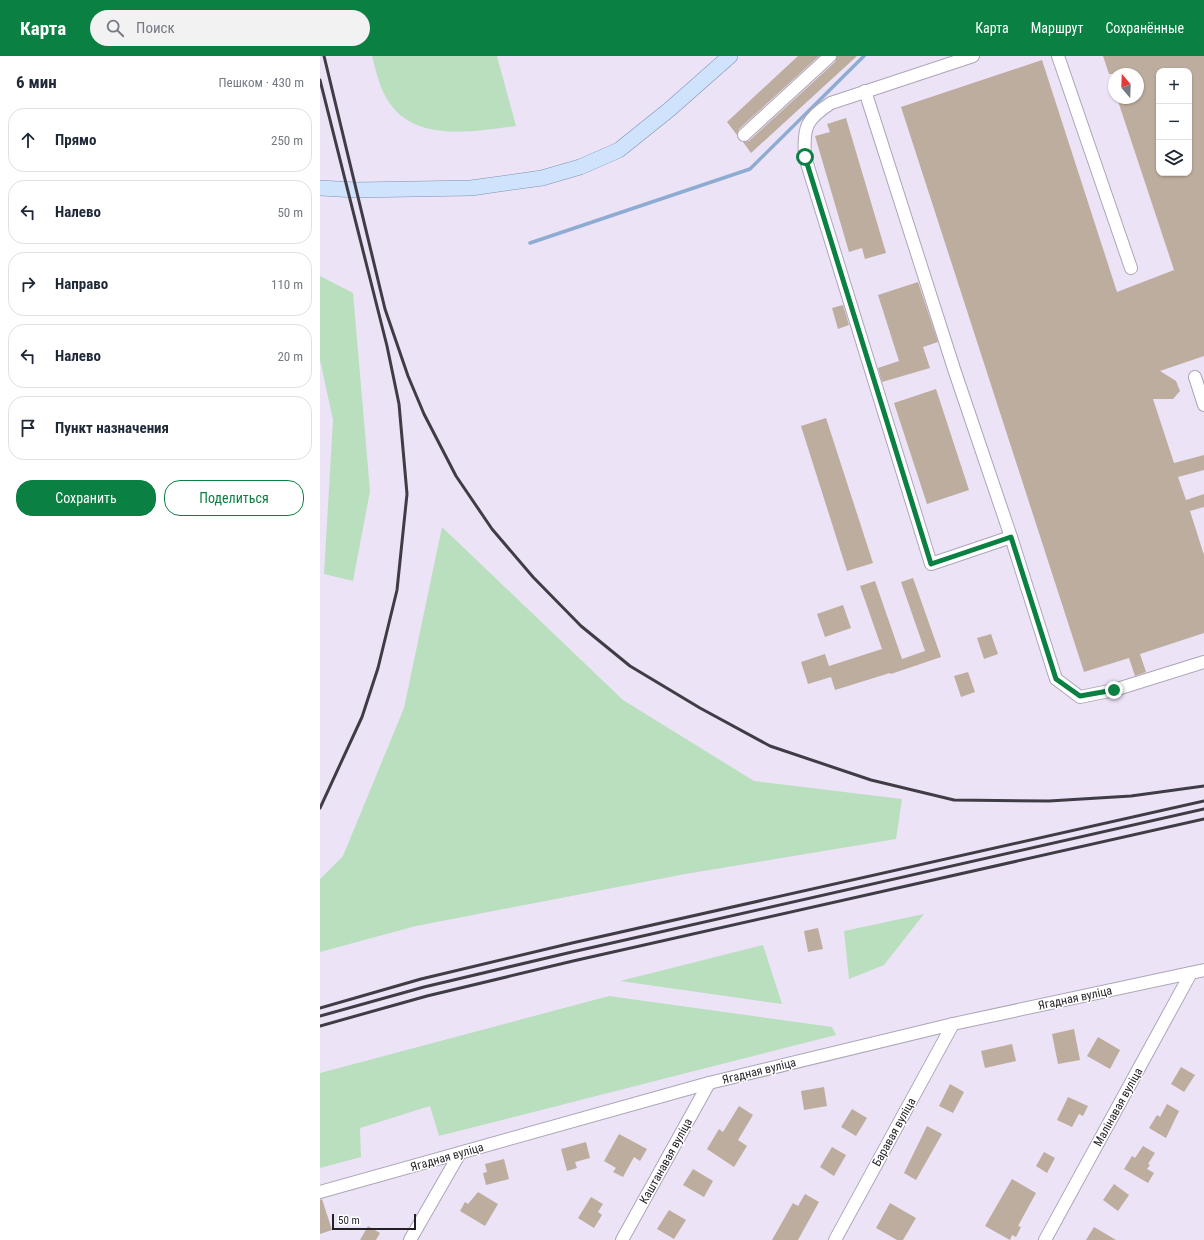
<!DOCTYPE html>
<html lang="ru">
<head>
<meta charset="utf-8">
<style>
  body { margin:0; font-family:"Roboto Condensed",sans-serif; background:#f2f2f3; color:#1f2937 }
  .controls { position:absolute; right:12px; top:12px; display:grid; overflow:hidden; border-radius:8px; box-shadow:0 1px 3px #0004 }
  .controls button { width:36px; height:36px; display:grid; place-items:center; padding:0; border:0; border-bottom:1px solid #e0e1e3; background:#fff; color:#1f2937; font:20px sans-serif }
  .compass { position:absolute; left:788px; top:12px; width:36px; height:36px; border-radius:50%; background:#fff; box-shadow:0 1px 3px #0004; rotate:341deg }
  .scale { position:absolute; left:12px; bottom:10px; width:84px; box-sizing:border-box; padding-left:4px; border:2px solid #221f26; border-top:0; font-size:11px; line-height:14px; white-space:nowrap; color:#221f26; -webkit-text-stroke:3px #fff; paint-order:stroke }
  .stop { position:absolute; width:12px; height:12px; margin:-9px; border:3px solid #0b8043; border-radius:50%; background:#fff }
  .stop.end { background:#0b8043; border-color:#fff; box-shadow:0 1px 4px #0008 }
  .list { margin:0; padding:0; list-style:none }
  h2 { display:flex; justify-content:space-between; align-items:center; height:52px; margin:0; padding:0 16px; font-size:17px }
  h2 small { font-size:13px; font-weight:400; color:#747a83 }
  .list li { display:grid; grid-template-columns:26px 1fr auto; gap:12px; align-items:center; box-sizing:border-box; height:64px; margin:0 8px 8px; padding:0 8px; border:1px solid #e0e1e3; border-radius:16px }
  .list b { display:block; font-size:15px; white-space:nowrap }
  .list em { font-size:13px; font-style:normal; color:#747a83 }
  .actions { display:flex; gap:8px; padding:12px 16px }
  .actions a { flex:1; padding:9px 0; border:1px solid #0b8043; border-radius:16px; text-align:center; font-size:14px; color:#0b8043 }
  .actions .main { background:#0b8043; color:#fff }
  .icon { flex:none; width:22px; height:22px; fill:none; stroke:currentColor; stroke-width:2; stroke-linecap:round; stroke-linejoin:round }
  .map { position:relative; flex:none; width:884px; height:1184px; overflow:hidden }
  header { display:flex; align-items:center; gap:24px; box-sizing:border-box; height:56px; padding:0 20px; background:#0b8043; color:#fff }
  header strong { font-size:19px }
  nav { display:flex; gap:22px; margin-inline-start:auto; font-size:14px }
  .search { width:280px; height:36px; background:#f2f2f3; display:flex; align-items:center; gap:10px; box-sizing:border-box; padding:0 14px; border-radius:22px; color:#747a83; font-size:15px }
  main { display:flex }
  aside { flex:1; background:#fff }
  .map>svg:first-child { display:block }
  .green { fill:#badfbe }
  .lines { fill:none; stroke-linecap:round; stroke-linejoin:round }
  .stream { stroke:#8eabd2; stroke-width:3.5 }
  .building { fill:#bdad9e; fill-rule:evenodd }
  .minor-casing { stroke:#ada5b7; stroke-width:14 }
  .major-casing { stroke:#7e92b0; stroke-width:16 }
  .minor { stroke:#fff; stroke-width:12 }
  .major { stroke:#d0e3fd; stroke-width:15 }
  .rail { stroke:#403c45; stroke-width:3 }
  .route { stroke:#0b8043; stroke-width:5 }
  .labels { text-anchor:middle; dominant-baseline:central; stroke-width:3; stroke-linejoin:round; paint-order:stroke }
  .street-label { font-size:12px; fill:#221f26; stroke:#fff }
</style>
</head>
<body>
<header>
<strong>Карта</strong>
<div class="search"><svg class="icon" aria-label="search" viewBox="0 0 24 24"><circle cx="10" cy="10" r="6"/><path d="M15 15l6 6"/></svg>Поиск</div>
<nav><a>Карта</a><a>Маршрут</a><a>Сохранённые</a></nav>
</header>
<main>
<aside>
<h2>6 мин<small>Пешком · 430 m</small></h2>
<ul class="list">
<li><svg class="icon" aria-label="ahead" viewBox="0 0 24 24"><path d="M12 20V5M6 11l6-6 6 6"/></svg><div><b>Прямо</b></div><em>250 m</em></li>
<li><svg class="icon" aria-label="left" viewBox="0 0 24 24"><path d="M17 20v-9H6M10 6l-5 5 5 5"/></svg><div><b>Налево</b></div><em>50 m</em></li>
<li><svg class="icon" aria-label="right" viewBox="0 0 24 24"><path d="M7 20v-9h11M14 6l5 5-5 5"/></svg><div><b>Направо</b></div><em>110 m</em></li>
<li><svg class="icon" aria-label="left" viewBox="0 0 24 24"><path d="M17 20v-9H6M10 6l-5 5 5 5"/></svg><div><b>Налево</b></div><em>20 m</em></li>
<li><svg class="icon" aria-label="arrive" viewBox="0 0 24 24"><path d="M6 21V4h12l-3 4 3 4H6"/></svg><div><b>Пункт назначения</b></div></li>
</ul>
<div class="actions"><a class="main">Сохранить</a><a>Поделиться</a></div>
</aside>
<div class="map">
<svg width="884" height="1184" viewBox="0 0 884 1184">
  <rect width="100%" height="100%" fill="#ece3f7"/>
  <g class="green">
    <path d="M 52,0 L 177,0 L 196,70 C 155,75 93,88 67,43 C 59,30 56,15 52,0 Z"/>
    <polygon points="0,220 33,237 50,435 33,525 4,518 13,364 0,304"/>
    <polygon points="122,471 303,644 434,725 582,743 576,783 365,818 96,870 0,896 0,823 23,800 84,652"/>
    <polygon points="604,858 564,909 529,923 524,875"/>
    <polygon points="443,889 462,948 300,925"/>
    <polygon points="289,940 512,971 516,979 119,1080 110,1050 40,1072 41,1101 0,1112 0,1017"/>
  </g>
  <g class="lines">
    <polyline class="stream" points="210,187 430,113 544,0"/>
  </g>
  <g class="building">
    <polygon points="478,0 499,0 419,73 417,79 407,66"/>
    <polygon points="517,0 537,0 431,97 423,86 429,85 515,6"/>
    <path d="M 783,0 L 884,0 L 884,300 L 840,315 L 856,325 L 860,335 L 853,343 L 833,343 L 854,407 L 884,399 L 884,414 L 858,421 L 866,444 L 884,438 L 884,451 L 870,455 L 884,499 L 884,577 L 820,598 L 826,616 L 815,620 L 809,602 L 764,616 L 581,51 L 722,4 L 797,236 L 854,214 L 797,42 L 818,42 L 818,18 L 789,18 ZM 839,15 L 869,15 L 869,117 L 839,117 Z"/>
    <polygon points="526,62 566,197 545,203 542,192 529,196 495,80 510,76 507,68"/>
    <polygon points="598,226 618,286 603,291 610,312 562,326 558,312 579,305 558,239"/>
    <polygon points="523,249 529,269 518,273 512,252"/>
    <polygon points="616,333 649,434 607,448 574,347"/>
    <polygon points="506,362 553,507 527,515 481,370"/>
    <polygon points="593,522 621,601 571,618 570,617 515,634 511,621 488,628 481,606 505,598 509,610 562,593 540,530 555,525 582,603 605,595 581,526"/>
    <polygon points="523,549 531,572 505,581 497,558"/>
    <polygon points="671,578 678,598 664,603 657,582"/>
    <polygon points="648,616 655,636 641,641 634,620"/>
    <polygon points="498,872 503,893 488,896 484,875"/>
    <polygon points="754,973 760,1004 738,1008 732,978"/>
    <polygon points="778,981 800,994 790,1013 767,1000"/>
    <polygon points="692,988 696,1005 665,1012 661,995"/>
    <polygon points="861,1011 875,1019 864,1036 851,1028"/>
    <polygon points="630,1028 644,1036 633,1057 619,1050"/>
    <polygon points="504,1031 507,1050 484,1054 481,1035"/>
    <polygon points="748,1041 768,1050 763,1060 759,1058 752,1071 737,1064"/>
    <polygon points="847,1048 859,1055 846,1082 829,1072 837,1059 840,1061"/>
    <polygon points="419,1050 433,1059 418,1084 427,1090 414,1111 387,1093 399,1073 403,1076"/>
    <polygon points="532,1053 547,1062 536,1080 521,1071"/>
    <polygon points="607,1070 622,1078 596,1124 584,1117"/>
    <polygon points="299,1078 327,1093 320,1105 314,1101 303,1121 293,1116 296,1112 284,1105"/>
    <polygon points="266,1086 270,1102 255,1106 257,1112 247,1115 241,1093"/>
    <polygon points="823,1090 835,1097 828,1108 830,1109 827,1113 834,1117 828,1127 804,1113 812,1100 815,1102"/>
    <polygon points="512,1091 526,1099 514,1120 500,1111"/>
    <polygon points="724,1096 735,1102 727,1117 716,1110"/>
    <polygon points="184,1103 189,1123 166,1129 163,1117 167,1116 165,1108"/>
    <polygon points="373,1113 393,1125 384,1141 363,1129"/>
    <polygon points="692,1123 716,1137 698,1170 701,1171 696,1181 692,1179 690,1184 665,1170"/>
    <polygon points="794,1128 809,1139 798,1155 783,1144"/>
    <polygon points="158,1136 178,1148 165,1170 140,1155 145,1146 148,1148"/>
    <polygon points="485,1138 499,1146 478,1184 452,1184 473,1147 478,1150"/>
    <polygon points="271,1141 283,1148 278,1156 282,1159 274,1172 258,1162"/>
    <polygon points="2,1143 12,1174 0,1178 0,1144"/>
    <polygon points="570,1147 596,1162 583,1184 577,1184 556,1172"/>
    <polygon points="349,1154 366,1164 354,1183 337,1173"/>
    <polygon points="48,1170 60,1177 56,1184 40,1184"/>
    <polygon points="774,1171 796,1184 766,1184"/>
  </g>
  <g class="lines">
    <g class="minor-casing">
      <g id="minor">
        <path d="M 653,0 L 511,47 C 486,63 483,71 485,101 L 611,508 L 691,481"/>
        <polyline points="738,0 811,212"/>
        <polyline points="545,35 634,313 691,481 736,623 760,641 794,634 884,606"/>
        <polyline points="424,79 510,0"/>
        <polyline points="875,321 884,349"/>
        <polyline points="0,1136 389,1027 633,968 884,914"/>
        <polyline points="90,1184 140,1097"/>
        <polyline points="302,1184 389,1027"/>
        <polyline points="515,1184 633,968"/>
        <polyline points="725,1184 871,917"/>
      </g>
    </g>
    <g class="major-casing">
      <polyline id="major" points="0,132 36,134 151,132 222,122 260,111 299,94 350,53 410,0"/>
    </g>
    <use href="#minor" class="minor"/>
    <use href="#major" class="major"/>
    <g class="rail">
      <polyline points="4,0 65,253 88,320 104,358 136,420 172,473 213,521 261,570 310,610 380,652 450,690 551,724 634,744 729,745 811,740 884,730"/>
      <polyline points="0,24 67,290 79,348 87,438 77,534 58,612 42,661 0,752"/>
      <polyline points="0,952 101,923 252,887 884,745"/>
      <polyline points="0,960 104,931 252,896 884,753"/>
      <polyline points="0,970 107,940 253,905 884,763"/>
    </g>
  </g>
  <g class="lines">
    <polyline class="route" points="485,101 611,508 691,481 736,623 760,640 794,634"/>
  </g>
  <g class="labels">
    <g class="street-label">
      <text transform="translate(755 942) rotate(-12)">Ягадная вуліца</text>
      <text transform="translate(439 1015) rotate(-14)">Ягадная вуліца</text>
      <text transform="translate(798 1051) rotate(-61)">Малінавая вуліца</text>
      <text transform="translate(574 1076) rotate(-61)">Баравая вуліца</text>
      <text transform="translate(127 1101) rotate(-16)">Ягадная вуліца</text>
      <text transform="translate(346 1105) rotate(-61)">Каштанавая вуліца</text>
    </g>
  </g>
</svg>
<div class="controls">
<button>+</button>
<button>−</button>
<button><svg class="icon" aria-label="layers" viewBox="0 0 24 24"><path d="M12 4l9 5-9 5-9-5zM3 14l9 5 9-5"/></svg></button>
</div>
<svg class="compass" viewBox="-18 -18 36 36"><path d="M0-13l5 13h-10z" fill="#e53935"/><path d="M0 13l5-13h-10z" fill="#747a83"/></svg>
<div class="scale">50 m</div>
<div class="stop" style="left:485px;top:101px"></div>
<div class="stop end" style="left:794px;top:634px"></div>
</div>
</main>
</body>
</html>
